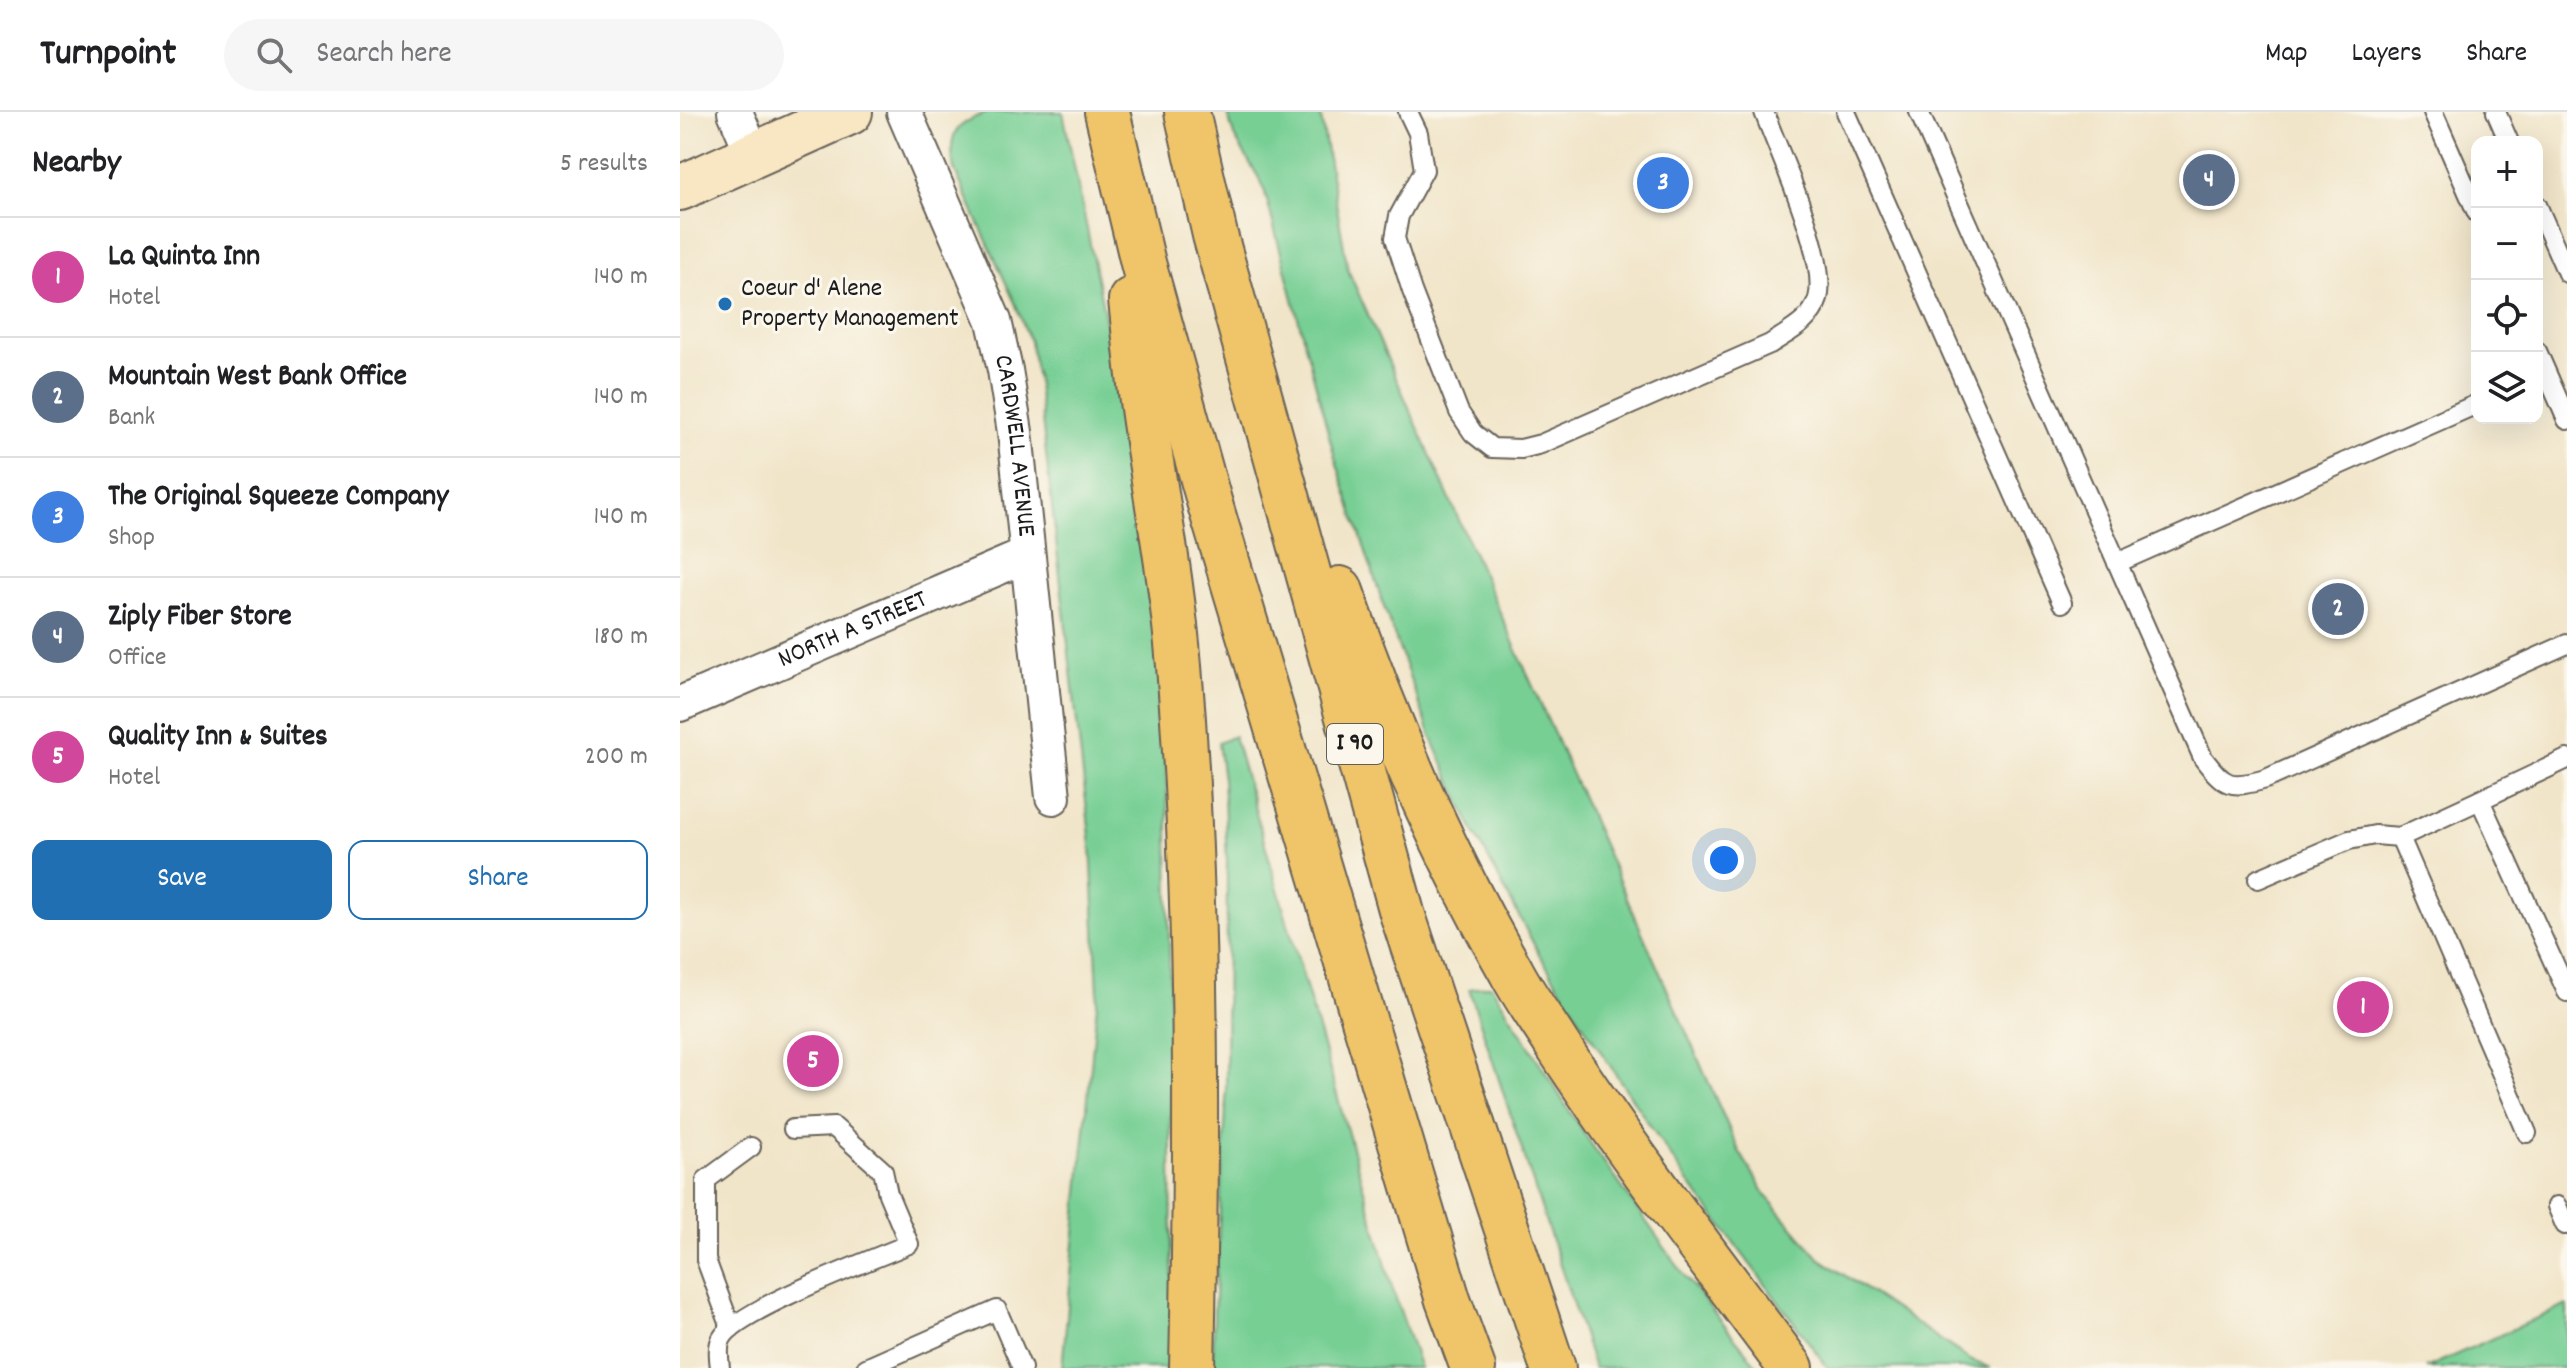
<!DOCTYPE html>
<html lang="en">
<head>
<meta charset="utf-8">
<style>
  body { margin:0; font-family:Dekko,sans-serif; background:#f6f6f6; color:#202124 }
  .controls { position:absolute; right:24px; top:24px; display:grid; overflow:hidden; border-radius:16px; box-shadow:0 8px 32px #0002 }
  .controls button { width:72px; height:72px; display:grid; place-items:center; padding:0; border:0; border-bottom:2px solid #e0e0e0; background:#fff; color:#202124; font:40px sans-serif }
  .you { position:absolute; left:1044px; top:748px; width:28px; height:28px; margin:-20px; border:6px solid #fff; border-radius:50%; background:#1a73e8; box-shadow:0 0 0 12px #1a73e833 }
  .badge { display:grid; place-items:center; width:52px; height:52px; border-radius:50%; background:#1f6fb2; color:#fff; font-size:26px; font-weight:700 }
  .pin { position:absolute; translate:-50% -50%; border:4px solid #fff; box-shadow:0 2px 8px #0006 }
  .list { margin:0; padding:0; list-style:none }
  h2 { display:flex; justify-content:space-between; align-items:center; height:104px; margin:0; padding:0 32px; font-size:34px }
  h2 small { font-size:26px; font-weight:400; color:#757577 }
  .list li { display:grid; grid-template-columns:52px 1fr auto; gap:24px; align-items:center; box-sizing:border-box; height:120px; padding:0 32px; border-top:2px solid #e0e0e0 }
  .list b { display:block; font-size:30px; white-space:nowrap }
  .list p { margin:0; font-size:26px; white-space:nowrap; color:#757577 }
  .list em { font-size:26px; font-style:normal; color:#757577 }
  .actions { display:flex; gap:16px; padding:24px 32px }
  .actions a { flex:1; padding:18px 0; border:2px solid #1f6fb2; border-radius:16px; text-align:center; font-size:28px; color:#1f6fb2 }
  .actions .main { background:#1f6fb2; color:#fff }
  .icon { flex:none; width:44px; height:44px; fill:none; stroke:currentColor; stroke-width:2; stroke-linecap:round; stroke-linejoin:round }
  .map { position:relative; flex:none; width:1887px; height:1256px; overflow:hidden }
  header { display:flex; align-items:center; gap:48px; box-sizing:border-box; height:112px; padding:0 40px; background:#fff; border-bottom:2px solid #e0e0e0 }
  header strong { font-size:38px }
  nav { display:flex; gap:44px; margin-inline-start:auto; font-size:28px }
  .search { width:560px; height:72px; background:#f6f6f6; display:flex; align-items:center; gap:20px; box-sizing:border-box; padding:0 28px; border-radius:44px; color:#757577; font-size:30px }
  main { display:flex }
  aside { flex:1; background:#fff }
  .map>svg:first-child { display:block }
  .green { fill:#77cf94; stroke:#4a7658; stroke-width:2 }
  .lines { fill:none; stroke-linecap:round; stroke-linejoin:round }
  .lane-casing { stroke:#676259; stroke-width:22 }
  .street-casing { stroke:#676259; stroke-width:38 }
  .secondary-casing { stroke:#676259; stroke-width:48 }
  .highway-casing { stroke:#676259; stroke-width:48 }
  .lane { stroke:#fff; stroke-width:18 }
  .street { stroke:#fff; stroke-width:34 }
  .secondary { stroke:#f9e7c3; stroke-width:44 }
  .highway { stroke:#f0c469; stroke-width:44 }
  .poi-dot { fill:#1f6fb2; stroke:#fbf7ec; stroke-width:3 }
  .labels { text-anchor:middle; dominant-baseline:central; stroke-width:6; stroke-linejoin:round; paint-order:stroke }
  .shield { fill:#fbf7ec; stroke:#5f5e5a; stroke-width:2 }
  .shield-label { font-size:24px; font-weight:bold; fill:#1c1c1c }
  .poi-label { font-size:26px; fill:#1c1c1c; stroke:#fbf7ec; text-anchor:start }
  .street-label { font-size:26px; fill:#1c1c1c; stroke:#fbf7ec }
</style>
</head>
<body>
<header>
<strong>Turnpoint</strong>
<div class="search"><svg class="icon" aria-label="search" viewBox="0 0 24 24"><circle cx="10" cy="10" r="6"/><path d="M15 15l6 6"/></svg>Search here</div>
<nav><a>Map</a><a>Layers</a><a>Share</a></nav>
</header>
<main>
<aside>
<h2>Nearby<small>5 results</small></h2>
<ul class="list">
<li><span class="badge" style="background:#d1479c">1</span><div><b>La Quinta Inn</b><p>Hotel</p></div><em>140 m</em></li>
<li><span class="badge" style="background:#5c6f8a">2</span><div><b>Mountain West Bank Office</b><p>Bank</p></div><em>140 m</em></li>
<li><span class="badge" style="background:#3f7fe0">3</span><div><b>The Original Squeeze Company</b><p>Shop</p></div><em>140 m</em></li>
<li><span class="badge" style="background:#5c6f8a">4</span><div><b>Ziply Fiber Store</b><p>Office</p></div><em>180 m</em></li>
<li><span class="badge" style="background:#d1479c">5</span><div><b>Quality Inn &amp; Suites</b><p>Hotel</p></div><em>200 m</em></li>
</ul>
<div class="actions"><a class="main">Save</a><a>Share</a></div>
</aside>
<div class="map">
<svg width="1887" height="1256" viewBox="0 0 1887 1256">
  <rect width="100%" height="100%" fill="#fbf7ec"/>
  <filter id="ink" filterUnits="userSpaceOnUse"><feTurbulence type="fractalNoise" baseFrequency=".0125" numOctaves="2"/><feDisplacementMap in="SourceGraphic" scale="16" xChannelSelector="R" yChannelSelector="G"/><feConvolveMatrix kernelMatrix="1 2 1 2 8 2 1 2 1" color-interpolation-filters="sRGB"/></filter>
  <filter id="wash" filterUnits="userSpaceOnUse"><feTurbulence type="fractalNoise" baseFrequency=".006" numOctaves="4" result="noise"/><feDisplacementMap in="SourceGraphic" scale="32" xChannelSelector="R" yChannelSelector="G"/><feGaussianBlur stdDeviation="1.8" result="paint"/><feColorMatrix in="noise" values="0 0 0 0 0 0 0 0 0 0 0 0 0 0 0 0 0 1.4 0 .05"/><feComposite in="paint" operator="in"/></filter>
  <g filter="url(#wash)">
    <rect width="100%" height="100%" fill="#f1e5c9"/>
    <g class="green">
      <path d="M 308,0 L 383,0 L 456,356 L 483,572 L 488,708 L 493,1256 L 382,1256 L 418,881 L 411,733 L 358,273 L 350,230 L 335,191 L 274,57 C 268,21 274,13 308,0 Z"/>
      <polygon points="547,0 640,0 668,158 1059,1039 1087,1085 1139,1146 1292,1249 1311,1256 1148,1256 1001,1060 909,922 859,842 790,712 751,624 705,498 655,346 583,73 554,24"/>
      <polygon points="554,624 713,1178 740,1256 533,1256 534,1201 546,996 547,749 543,667 538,631"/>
      <polygon points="811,873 902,1019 1007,1167 1079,1256 914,1256 789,877"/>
      <polygon points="1887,1193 1887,1256 1746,1256"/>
    </g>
  </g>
  <g filter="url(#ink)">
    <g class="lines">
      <g class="lane-casing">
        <g id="lane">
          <path d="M 728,0 L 738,21 L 744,58 L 719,104 L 715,126 L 732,179 L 779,300 L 793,321 L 812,336 L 841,337 L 861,332 L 1090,232 C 1108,220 1131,210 1138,187 C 1149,147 1099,41 1084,0"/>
          <polyline points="1166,0 1382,491"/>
          <path d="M 1239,0 L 1523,646 C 1545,675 1550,677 1586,667 L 1887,532"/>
          <polyline points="1753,0 1797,101"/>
          <polyline points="1816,0 1829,30"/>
          <polyline points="1857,93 1887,161"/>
          <polyline points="1857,239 1887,308"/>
          <polyline points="1437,451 1797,292"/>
          <polyline points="1887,647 1800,688 1887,880"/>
          <polyline points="1800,688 1720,725 1847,1021"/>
          <polyline points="1578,767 1669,728 1695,723 1720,725"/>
          <polyline points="1877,1094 1885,1113 1887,1112"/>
          <polyline points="51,1216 26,1148 26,1068 71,1035"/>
          <path d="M 40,1256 C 39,1247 37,1234 42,1226 C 57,1198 194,1147 229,1132 L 208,1082 L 203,1059 L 154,1015 L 113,1017"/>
          <polyline points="186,1256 317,1198 342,1256"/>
        </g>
      </g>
      <g class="street-casing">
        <g id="street">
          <polyline points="55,0 74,44"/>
          <path id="s1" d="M 224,0 L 314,209 L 325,258 L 335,320 L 373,685"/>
          <path id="s2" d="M 0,592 L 347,443"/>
        </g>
      </g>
      <g class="secondary-casing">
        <polyline id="secondary" points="0,76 170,0"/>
      </g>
      <g class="highway-casing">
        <g id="highway">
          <polyline points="427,0 463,151 529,389 768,1188 793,1256"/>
          <polyline points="507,0 535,123 722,801 873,1256"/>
          <path d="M 451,188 C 455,224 458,260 463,296 C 475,382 492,467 499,554 C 518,788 517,1022 512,1256"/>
          <path d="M 660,477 C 706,609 761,737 831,859 C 844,884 861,907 876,931 C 949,1043 1031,1149 1111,1256"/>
        </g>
      </g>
      <use href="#lane" class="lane"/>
      <use href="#street" class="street"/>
      <use href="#secondary" class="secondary"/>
      <use href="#highway" class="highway"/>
    </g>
  </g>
  <circle class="poi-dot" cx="45" cy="192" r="8"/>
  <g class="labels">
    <rect class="shield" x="647" y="612" width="56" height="40" rx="6"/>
    <g class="shield-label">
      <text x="675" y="632">I 90</text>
    </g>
    <g class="poi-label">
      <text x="61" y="177">Coeur d' Alene<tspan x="61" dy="30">Property Management</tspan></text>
    </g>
    <g class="street-label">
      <text stroke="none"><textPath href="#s1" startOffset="354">CARDWELL AVENUE</textPath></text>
      <text stroke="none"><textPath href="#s2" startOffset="188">NORTH A STREET</textPath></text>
    </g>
  </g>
</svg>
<div class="controls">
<button>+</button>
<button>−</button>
<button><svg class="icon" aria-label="locate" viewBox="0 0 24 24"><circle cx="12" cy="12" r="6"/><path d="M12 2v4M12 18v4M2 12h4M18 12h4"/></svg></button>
<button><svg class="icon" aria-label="layers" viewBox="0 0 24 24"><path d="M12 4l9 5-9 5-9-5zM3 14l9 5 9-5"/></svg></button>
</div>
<div class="you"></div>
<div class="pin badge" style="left:1683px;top:895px;background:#d1479c">1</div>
<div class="pin badge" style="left:1658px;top:497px;background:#5c6f8a">2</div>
<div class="pin badge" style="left:983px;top:71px;background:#3f7fe0">3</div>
<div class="pin badge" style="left:1529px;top:68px;background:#5c6f8a">4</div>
<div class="pin badge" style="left:133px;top:949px;background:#d1479c">5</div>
</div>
</main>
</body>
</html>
